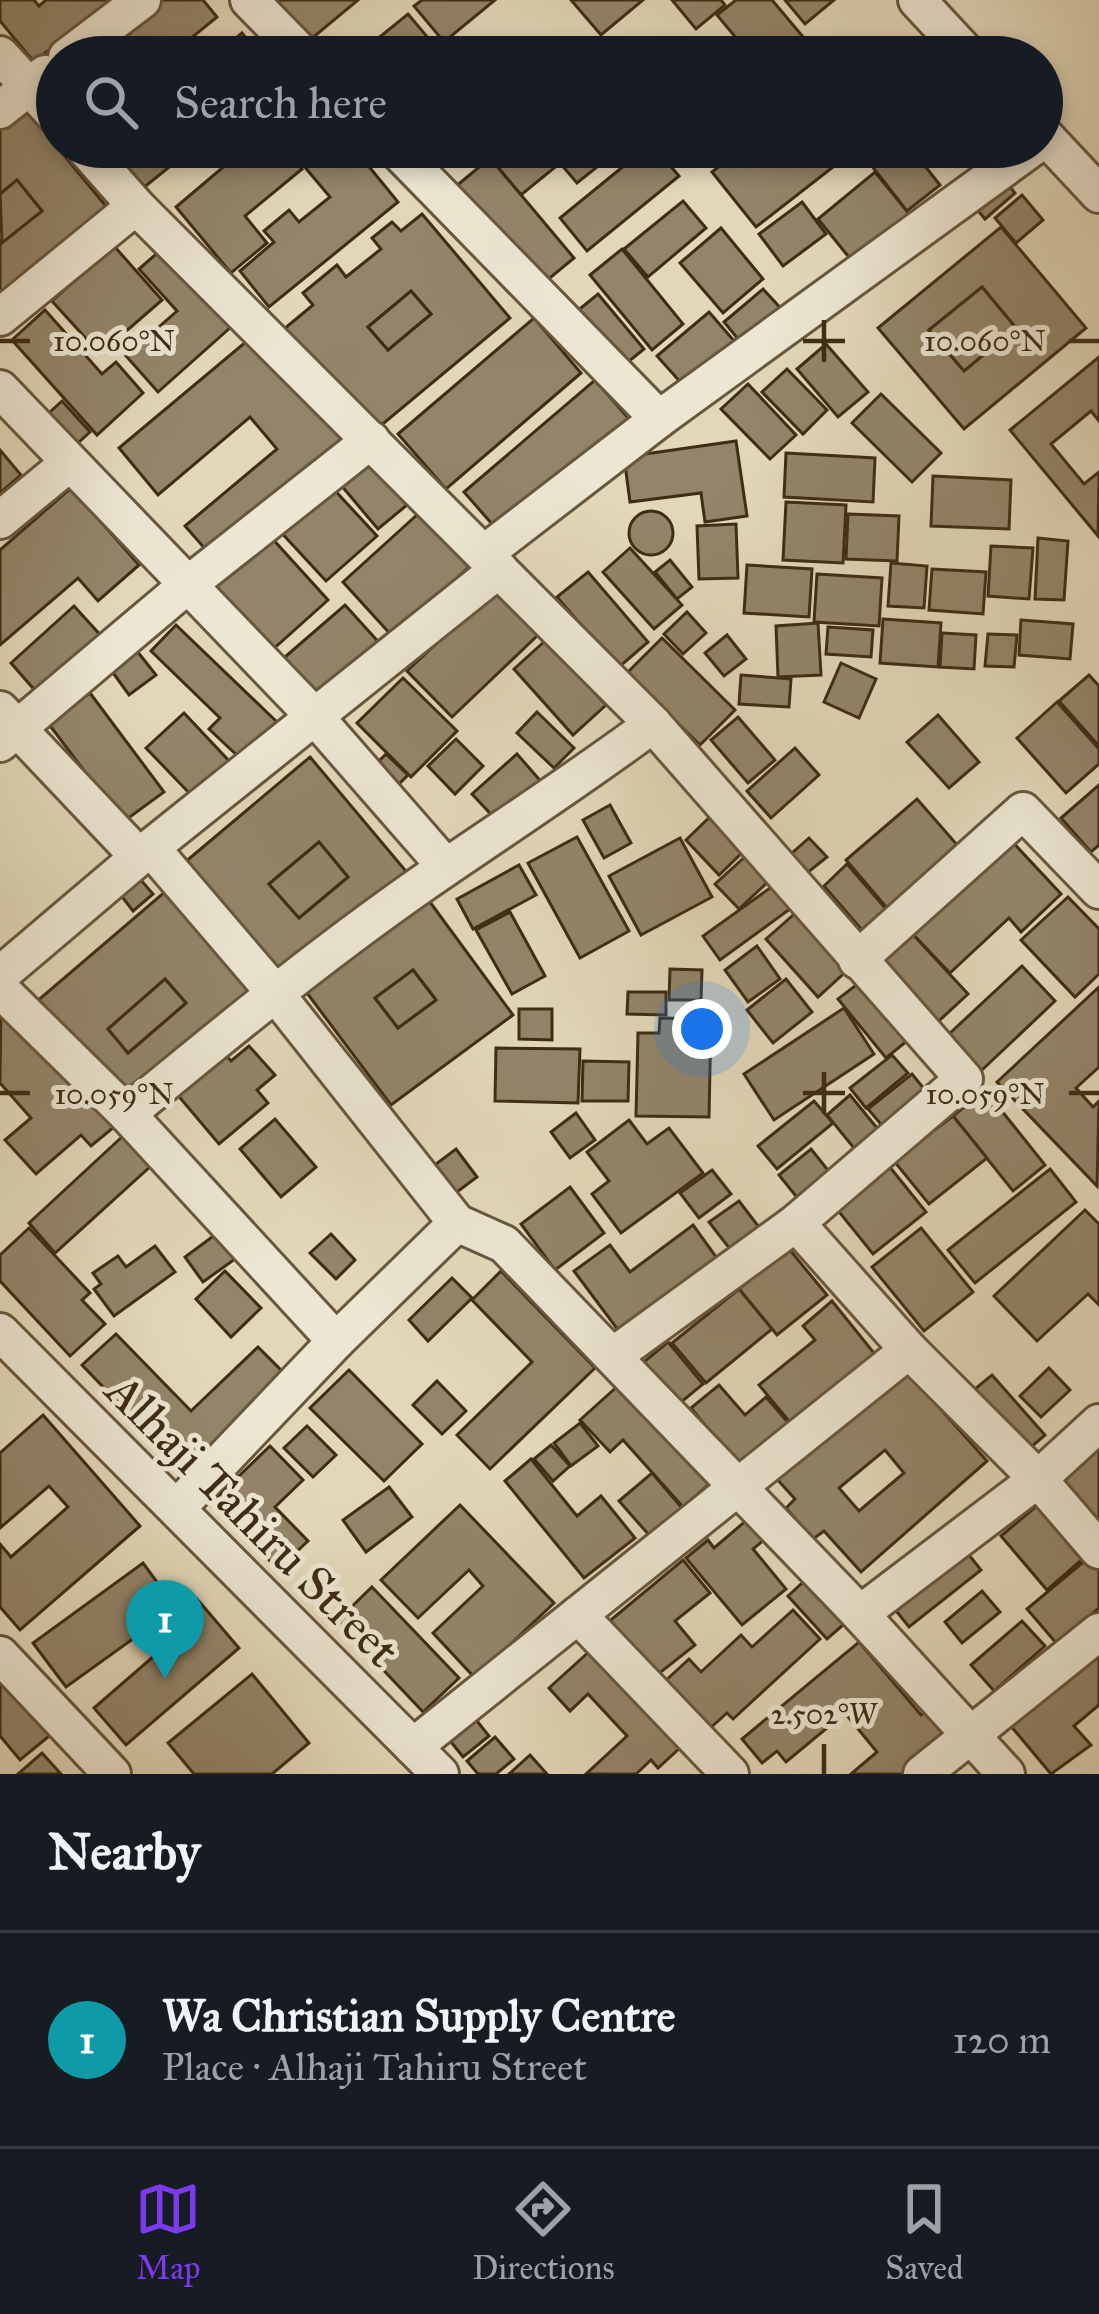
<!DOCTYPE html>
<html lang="en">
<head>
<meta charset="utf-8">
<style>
  body { margin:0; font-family:"IM FELL Great Primer",serif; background:#242831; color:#f1f3f6 }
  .you { position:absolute; left:702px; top:1029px; width:42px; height:42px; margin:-30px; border:9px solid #fff; border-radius:50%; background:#1a73e8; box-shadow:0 0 0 18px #1a73e833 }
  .badge { display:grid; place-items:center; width:78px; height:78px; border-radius:50%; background:#7c3aed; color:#fff; font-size:39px; font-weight:700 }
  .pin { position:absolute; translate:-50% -99px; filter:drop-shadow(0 3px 6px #0008) }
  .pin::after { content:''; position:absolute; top:63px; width:42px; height:36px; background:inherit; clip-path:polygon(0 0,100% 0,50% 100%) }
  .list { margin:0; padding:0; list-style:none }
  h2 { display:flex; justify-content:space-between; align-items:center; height:156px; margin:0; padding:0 48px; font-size:51px }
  h2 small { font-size:39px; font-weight:400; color:#9ea1a6 }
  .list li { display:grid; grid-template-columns:78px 1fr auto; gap:36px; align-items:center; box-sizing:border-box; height:216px; padding:0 48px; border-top:3px solid #363941 }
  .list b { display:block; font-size:45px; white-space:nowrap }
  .list p { margin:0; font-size:39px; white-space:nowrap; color:#9ea1a6 }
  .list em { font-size:39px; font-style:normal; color:#9ea1a6 }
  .icon { flex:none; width:66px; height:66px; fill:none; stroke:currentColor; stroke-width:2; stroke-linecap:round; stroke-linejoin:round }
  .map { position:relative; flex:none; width:1099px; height:1774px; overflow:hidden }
  .search { position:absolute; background:#171b24; box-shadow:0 6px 18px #0003; left:36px; right:36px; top:36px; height:132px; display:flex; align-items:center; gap:30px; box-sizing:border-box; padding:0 42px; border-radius:66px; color:#9ea1a6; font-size:45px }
  .sheet { height:372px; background:#171b24 }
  nav { display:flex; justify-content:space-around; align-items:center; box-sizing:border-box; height:168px; border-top:3px solid #363941; background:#171b24; font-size:33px; color:#9ea1a6 }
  nav a { display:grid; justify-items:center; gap:6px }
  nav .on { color:#7c3aed }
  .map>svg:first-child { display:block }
  .building { fill:#93856a; stroke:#3e2c14; stroke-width:3; fill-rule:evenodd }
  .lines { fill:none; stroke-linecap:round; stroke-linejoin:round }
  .minor-casing { stroke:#67573d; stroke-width:42 }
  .minor { stroke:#ece6d2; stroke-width:36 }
  .ticks { fill:none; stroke:#3e2c14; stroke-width:4.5 }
  .labels { text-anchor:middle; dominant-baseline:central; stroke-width:10; stroke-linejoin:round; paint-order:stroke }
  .street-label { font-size:48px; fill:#3e2c14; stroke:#ece6d2 }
  .ticks-label { font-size:30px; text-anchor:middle; fill:#3e2c14; stroke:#ece6d2; stroke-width:10; stroke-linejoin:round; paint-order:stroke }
</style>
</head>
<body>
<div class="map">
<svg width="1099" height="1774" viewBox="0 0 1099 1774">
  <rect width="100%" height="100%" fill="#e2d8b9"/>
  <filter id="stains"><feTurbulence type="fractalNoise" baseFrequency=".00167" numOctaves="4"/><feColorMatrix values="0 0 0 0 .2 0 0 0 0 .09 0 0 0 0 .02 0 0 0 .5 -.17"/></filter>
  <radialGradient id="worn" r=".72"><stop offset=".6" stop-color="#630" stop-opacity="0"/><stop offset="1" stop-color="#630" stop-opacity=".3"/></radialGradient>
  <g class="building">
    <polygon points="0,0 34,0 39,6 46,0 111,0 34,62 0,21"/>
    <polygon points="159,0 203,0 217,17 168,57 89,57"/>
    <polygon points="277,0 358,0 310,40"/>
    <polygon points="422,0 495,0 444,42 414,6"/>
    <polygon points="571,0 643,0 601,35"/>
    <polygon points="672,0 721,0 725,5 696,29"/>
    <polygon points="736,0 772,0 820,57 752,57 717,15"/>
    <polygon points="785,0 834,0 805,24"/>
    <polygon points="408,14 444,57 390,57 376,40"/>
    <polygon points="242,33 261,57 221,57 218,53"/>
    <polygon points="533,38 549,57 510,57"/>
    <polygon points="26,109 114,216 0,307 0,241 42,211 17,180 0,194 0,130"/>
    <polygon points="107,147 194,147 142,189"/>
    <polygon points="247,147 283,147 302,169 245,216 267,243 231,273 176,207"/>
    <polygon points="288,147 353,147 398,202 269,307 240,271 274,242 264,231 289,210 299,222 330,197"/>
    <polygon points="504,147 622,147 577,183 560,163 521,195 490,158"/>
    <polygon points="647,147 654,147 679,176 587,251 560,218"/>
    <polygon points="744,147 854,147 856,149 756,227 712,172"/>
    <polygon points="857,147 910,147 940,185 907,211"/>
    <polygon points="490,158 574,258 539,287 455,187"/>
    <polygon points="875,172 910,215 852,261 818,219"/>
    <polygon points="1001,176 1015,193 985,219 970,201"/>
    <polygon points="17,180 42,211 2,243 0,194"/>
    <polygon points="1022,195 1043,220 1016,243 995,218"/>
    <polygon points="683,201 706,228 648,277 624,249"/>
    <polygon points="802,202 826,234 783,266 759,234"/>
    <path d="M 422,214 L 510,318 L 372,433 L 284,329 L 313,305 L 303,293 L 337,265 L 346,277 L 381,249 L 372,238 L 392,222 L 401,231 ZM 411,291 L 431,314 L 388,350 L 368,327 Z"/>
    <path d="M 1001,227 L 1086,328 L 964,429 L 878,328 ZM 982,287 L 1016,328 L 964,371 L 929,330 Z"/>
    <polygon points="721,228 763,279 723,313 680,263"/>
    <polygon points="170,242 240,319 158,392 126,356 177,311 139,269"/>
    <polygon points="114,246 162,300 100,354 52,301"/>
    <polygon points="622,249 683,324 652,350 590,275"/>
    <polygon points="982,287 1016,328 964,371 929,330"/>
    <polygon points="763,289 788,316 747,350 724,322"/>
    <polygon points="411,291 431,314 388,350 368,327"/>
    <polygon points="598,294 644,349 617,371 571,316"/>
    <polygon points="45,310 102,374 116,362 143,393 97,435 12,340"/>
    <polygon points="709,312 742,350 691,394 657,356"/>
    <polygon points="534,318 581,373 446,489 398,434"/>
    <polygon points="254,335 348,446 214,559 185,526 277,449 250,417 158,495 119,448"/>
    <polygon points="826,344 868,392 838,417 797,369"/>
    <polygon points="1099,357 1099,421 1091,411 1051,444 1084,484 1099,472 1098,536 1010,430"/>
    <polygon points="787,369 827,410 803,434 762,392"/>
    <polygon points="595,380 630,420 499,532 464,492"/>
    <polygon points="748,384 796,435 770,459 721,409"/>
    <polygon points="881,394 941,453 912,482 852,423"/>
    <polygon points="62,401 90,432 67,453 39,422"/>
    <polygon points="736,441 747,516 705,522 701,493 630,502 624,457"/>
    <polygon points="0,450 21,475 0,493"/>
    <polygon points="786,453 875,458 873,502 784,497"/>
    <polygon points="375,455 413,500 378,529 340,484"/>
    <polygon points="933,476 1011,480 1009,529 931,526"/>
    <polygon points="328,483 377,536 326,581 278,529"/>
    <polygon points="71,488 139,565 98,601 78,578 0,645 0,550"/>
    <polygon points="786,502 846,505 843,563 783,560"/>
    <circle cx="651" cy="533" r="22"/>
    <polygon points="419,513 469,567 392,636 343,582"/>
    <polygon points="848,514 899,516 897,561 846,559"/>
    <polygon points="736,524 738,578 699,579 697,526"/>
    <polygon points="269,535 328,600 270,652 212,587"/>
    <polygon points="1038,538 1068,541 1064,600 1035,599"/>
    <polygon points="991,546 1033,548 1029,599 988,596"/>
    <polygon points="630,548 682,605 654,629 603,572"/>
    <polygon points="670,560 692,587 677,599 655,572"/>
    <polygon points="891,563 927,566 924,608 888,606"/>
    <polygon points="747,565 812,569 809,617 744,613"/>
    <polygon points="932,569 986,572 983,614 929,610"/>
    <polygon points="588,572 648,642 618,668 557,597"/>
    <polygon points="817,574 882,578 879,626 814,622"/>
    <polygon points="494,590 538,635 452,717 407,671"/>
    <polygon points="345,605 384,648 316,706 278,663"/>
    <polygon points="74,606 103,638 39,695 11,663"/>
    <polygon points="687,612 706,633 683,654 664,634"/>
    <polygon points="883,619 941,623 938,667 880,663"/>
    <polygon points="1021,620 1073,624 1070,659 1019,655"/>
    <polygon points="818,623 821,675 778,677 776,626"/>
    <polygon points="176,625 278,723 242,760 209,729 220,718 151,651"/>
    <polygon points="828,627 873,630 871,657 826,654"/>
    <polygon points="942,633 976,635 974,669 940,667"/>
    <polygon points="988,634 1017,635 1014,667 985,666"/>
    <polygon points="727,635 746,659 724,676 705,653"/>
    <polygon points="662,638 735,710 700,745 627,673"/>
    <polygon points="546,640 606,705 573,735 514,669"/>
    <polygon points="137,651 156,675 129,695 111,670"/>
    <polygon points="841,663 876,679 859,718 824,702"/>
    <polygon points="741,675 791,679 789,707 739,704"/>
    <polygon points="1089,675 1099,686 1099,746 1059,701"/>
    <polygon points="403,678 457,731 411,777 357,723"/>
    <polygon points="90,693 164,792 123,822 48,723"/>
    <polygon points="1057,702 1099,749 1099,764 1066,793 1017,738"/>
    <polygon points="537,712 574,748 554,768 517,733"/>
    <polygon points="184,713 231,763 193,797 146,748"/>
    <polygon points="938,715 979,762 949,788 907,742"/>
    <polygon points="738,717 775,760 748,783 711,740"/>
    <polygon points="456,739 483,766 455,794 428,766"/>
    <polygon points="795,748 819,775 771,818 747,791"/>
    <polygon points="386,754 408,775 396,787 374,766"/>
    <polygon points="517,754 545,786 501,825 472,794"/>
    <path d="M 310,757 L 410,876 L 284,982 L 184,863 ZM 319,842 L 348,877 L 299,918 L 269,884 Z"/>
    <polygon points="1099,785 1099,845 1091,852 1061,818"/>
    <polygon points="917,799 959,847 888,909 846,860"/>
    <polygon points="610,805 631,843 604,858 583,820"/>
    <polygon points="715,812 748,847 719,875 686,840"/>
    <polygon points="1006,835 1061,894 1021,932 1009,918 950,973 906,927"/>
    <polygon points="577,837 629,931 580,958 528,863"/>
    <polygon points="680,838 712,897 641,935 609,876"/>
    <polygon points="809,838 827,857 807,873 791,854"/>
    <polygon points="319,842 348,877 299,918 269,884"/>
    <polygon points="748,854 771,879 739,909 715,884"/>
    <polygon points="847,864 886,909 862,930 824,886"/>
    <polygon points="519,865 536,895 473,929 457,899"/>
    <polygon points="139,878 153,894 133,911 120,894"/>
    <polygon points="777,883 794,906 720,960 703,936"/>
    <path d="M 167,890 L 257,994 L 125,1107 L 35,1003 ZM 165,979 L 186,1003 L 128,1053 L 108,1029 Z"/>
    <polygon points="1068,897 1099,929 1099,974 1075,997 1021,940"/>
    <path d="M 427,898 L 513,1015 L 391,1105 L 304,989 ZM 413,970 L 436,1000 L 398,1028 L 375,998 Z"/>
    <polygon points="800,909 851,967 818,997 766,939"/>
    <polygon points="510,912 545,976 512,994 476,930"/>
    <polygon points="906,927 968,994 929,1030 868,964"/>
    <polygon points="757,946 780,979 748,1002 725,970"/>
    <polygon points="1022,966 1055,1001 982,1070 948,1035"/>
    <polygon points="670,969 702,970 701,1000 669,1000"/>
    <polygon points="413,970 436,1000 398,1028 375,998"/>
    <polygon points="165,979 186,1003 128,1053 108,1029"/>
    <polygon points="786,979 812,1012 773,1043 747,1010"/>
    <polygon points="864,979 912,1037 886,1058 838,999"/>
    <polygon points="1099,987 1099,1067 1076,1088 1093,1107 1099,1101 1097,1186 997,1082"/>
    <polygon points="628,992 666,992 666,1015 627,1014"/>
    <polygon points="1,998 114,1127 91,1146 81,1135 36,1174 5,1140 31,1118 0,1083"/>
    <polygon points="844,1008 874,1054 774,1120 744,1074"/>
    <polygon points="519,1009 552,1009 552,1040 519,1039"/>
    <polygon points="660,1018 711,1019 709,1117 636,1116 638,1033 659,1033"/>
    <polygon points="218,1046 231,1061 249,1046 275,1075 257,1090 268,1103 219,1144 170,1086"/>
    <polygon points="496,1048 580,1049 578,1103 495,1101"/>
    <polygon points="892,1055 908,1073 866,1108 850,1088"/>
    <polygon points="583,1061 629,1062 628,1101 582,1101"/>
    <polygon points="912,1074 934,1101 891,1136 868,1109"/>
    <polygon points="985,1090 1045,1165 1013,1191 953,1116"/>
    <polygon points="850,1095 886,1139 862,1158 827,1115"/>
    <polygon points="814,1101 833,1123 777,1169 758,1146"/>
    <polygon points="576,1113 595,1140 570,1158 551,1132"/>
    <polygon points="953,1116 987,1158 929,1204 894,1161"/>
    <polygon points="275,1119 316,1167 281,1197 240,1149"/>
    <polygon points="629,1120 647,1144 669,1128 703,1173 621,1233 592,1194 609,1181 587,1152"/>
    <polygon points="124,1135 152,1165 55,1253 29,1223"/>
    <polygon points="456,1149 477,1177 445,1201 424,1173"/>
    <polygon points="811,1149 835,1179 803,1205 779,1175"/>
    <polygon points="889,1166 926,1212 873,1254 836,1208"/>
    <polygon points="1050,1169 1076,1202 975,1283 948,1250"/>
    <polygon points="712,1170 731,1194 699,1218 680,1193"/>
    <polygon points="570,1187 604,1233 555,1270 521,1224"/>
    <polygon points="739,1201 762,1231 733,1253 709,1222"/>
    <polygon points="1085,1210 1099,1224 1099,1305 1088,1294 1037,1341 994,1296"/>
    <polygon points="693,1225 719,1261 621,1334 574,1271 610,1245 630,1272"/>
    <polygon points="29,1228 90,1293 82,1300 105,1324 70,1356 0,1281 0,1255"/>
    <polygon points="921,1228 973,1292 924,1331 872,1267"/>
    <polygon points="216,1234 235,1259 203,1282 185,1257"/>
    <polygon points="331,1234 355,1260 336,1279 310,1253"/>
    <polygon points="155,1246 175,1272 114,1316 94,1289 101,1284 93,1273 118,1256 126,1267"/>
    <polygon points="789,1249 827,1295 777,1335 739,1289"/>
    <polygon points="225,1271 261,1308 231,1337 196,1299"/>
    <polygon points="501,1271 595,1368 490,1469 457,1435 532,1362 472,1300"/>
    <polygon points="452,1278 472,1298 428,1341 409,1320"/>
    <polygon points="739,1289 772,1329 706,1383 672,1343"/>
    <polygon points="832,1301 882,1363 798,1432 759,1385 815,1340 803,1326"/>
    <polygon points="116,1334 191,1411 258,1347 287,1376 185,1472 82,1365"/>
    <polygon points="668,1342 703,1384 674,1408 639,1366"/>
    <path d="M 902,1366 L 987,1461 L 861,1572 L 824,1531 L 813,1539 L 786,1508 L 795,1499 L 776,1478 ZM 885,1450 L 904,1473 L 859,1511 L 839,1488 Z"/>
    <polygon points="1049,1368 1070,1390 1041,1417 1020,1396"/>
    <polygon points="349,1370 422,1444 384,1481 310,1408"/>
    <polygon points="992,1375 1045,1435 1023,1454 970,1393"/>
    <polygon points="437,1381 466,1411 442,1434 413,1405"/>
    <polygon points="620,1384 709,1484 683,1507 623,1440 610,1452 580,1420"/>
    <polygon points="719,1385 745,1415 766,1397 791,1426 740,1468 691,1408"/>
    <polygon points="43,1415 140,1526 20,1630 0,1607 0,1544 11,1557 68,1507 49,1486 0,1528 0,1453"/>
    <polygon points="580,1423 598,1446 571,1466 554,1443"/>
    <polygon points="307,1426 336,1455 313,1477 284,1448"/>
    <polygon points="551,1445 570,1466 553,1481 534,1459"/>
    <polygon points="270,1446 303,1480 275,1507 308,1541 278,1569 212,1502"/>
    <polygon points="1099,1446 1099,1520 1061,1481"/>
    <polygon points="531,1459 577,1516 601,1496 635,1538 584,1578 505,1481"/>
    <polygon points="652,1473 682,1508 649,1535 619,1501"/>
    <polygon points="389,1487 412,1517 366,1552 343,1520"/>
    <polygon points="1039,1504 1085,1557 1047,1590 1001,1536"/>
    <polygon points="460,1505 554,1603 475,1678 433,1633 483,1586 469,1570 418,1618 381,1580"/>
    <polygon points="748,1519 765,1539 753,1549 786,1589 742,1625 686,1558 708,1540 714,1548"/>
    <polygon points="961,1545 981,1570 909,1627 889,1602"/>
    <polygon points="1088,1558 1099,1571 1099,1608 1057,1644 1027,1609"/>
    <polygon points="683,1560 710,1593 675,1621 695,1645 652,1679 606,1624"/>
    <polygon points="143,1563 176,1608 66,1687 33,1643"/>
    <polygon points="812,1574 851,1618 827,1639 788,1596"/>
    <polygon points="372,1587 459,1678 423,1712 337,1621"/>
    <polygon points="982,1591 1000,1612 962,1643 945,1622"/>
    <polygon points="197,1599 239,1648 126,1745 94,1708 161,1650 152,1639"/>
    <polygon points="793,1610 820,1639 733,1719 727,1713 707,1731 663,1683 689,1659 701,1672 741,1635 752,1647"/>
    <polygon points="1022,1621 1045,1646 994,1691 971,1665"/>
    <polygon points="1099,1641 1099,1705 1074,1726 1091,1745 1051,1774 1005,1719"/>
    <polygon points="859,1642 921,1715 928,1709 950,1735 902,1774 851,1774 877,1752 845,1713 786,1762 777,1751 762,1763 742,1739"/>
    <polygon points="592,1649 683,1745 658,1768 651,1760 636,1774 586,1774 627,1736 588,1694 570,1711 549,1688"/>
    <polygon points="0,1674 54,1732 20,1760 0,1736"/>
    <polygon points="252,1674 309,1743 272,1774 194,1774 168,1743"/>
    <polygon points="473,1716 489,1736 463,1757 447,1737"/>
    <polygon points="495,1737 514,1759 496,1774 478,1774 467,1761"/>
    <polygon points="42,1753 61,1774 18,1774"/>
    <polygon points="530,1755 547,1774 509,1774"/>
  </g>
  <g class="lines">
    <g class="minor-casing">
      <g id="minor">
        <polyline points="249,0 305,57"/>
        <polyline points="917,0 970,57"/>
        <polyline points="0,55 57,117"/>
        <polyline points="67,57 142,0"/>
        <polyline points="0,110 45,74"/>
        <polyline points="1042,133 1099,194"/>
        <polyline points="84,147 136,206 653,724 964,1079 796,1223 613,1356"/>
        <polyline points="394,147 659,419"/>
        <polyline points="0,317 136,206"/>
        <polyline points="0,389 316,718 446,867"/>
        <polyline points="0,520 68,464"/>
        <polyline points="485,553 659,419 1033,147"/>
        <polyline points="0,710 139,857"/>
        <polyline points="0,743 185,587 371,440"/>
        <polyline points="151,848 275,993 457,1223 504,1244 860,1614 1006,1774"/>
        <polyline points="857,960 1023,811 1099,890"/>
        <polyline points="0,975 139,857 499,569"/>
        <polyline points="0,989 127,1114 336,1341"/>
        <path d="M 127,1114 C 231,1028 336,942 448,866 C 517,819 586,774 653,724"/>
        <polyline points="796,1223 909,1350 1038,1479 1099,1550"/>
        <polyline points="0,1332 440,1774"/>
        <polyline points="177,1508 336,1341 457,1223"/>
        <polyline points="860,1614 1038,1479 1099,1423"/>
        <polyline points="578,1615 730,1774"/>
        <polyline points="0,1655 112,1774"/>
        <polyline points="413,1747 909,1350"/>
        <polyline points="922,1774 1099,1632"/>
      </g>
    </g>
    <use href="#minor" class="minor"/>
  </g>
  <path class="ticks" d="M 824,320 L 824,362M 0,341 L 30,341M 803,341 L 845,341M 1069,341 L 1099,341M 824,1072 L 824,1114M 0,1093 L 30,1093M 803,1093 L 845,1093M 1069,1093 L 1099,1093M 824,1744 L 824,1774"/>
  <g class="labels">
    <g class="street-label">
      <text transform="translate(253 1520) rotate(45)">Alhaji Tahiru Street</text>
    </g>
  </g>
  <g class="ticks-label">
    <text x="114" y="351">10.060°N</text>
    <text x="985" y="351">10.060°N</text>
    <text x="114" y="1104">10.059°N</text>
    <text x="985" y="1104">10.059°N</text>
    <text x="824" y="1724">2.502°W</text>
  </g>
  <rect width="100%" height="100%" filter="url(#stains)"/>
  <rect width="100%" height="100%" fill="url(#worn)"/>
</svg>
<div class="you"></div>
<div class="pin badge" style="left:165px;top:1679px;background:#0f9aa8">1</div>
<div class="search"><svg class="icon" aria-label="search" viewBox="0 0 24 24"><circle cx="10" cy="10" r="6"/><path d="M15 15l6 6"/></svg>Search here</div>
</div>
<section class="sheet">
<h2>Nearby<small></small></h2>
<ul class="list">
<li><span class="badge" style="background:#0f9aa8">1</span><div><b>Wa Christian Supply Centre</b><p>Place · Alhaji Tahiru Street</p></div><em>120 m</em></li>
</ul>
</section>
<nav>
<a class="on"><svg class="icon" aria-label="map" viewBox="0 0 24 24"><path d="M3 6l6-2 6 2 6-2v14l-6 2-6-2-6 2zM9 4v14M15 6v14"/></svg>Map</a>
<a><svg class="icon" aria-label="directions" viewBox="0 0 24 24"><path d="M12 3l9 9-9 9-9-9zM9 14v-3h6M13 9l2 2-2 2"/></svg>Directions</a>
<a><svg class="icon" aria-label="saved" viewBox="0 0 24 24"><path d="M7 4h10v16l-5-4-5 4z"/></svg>Saved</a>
</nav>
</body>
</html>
